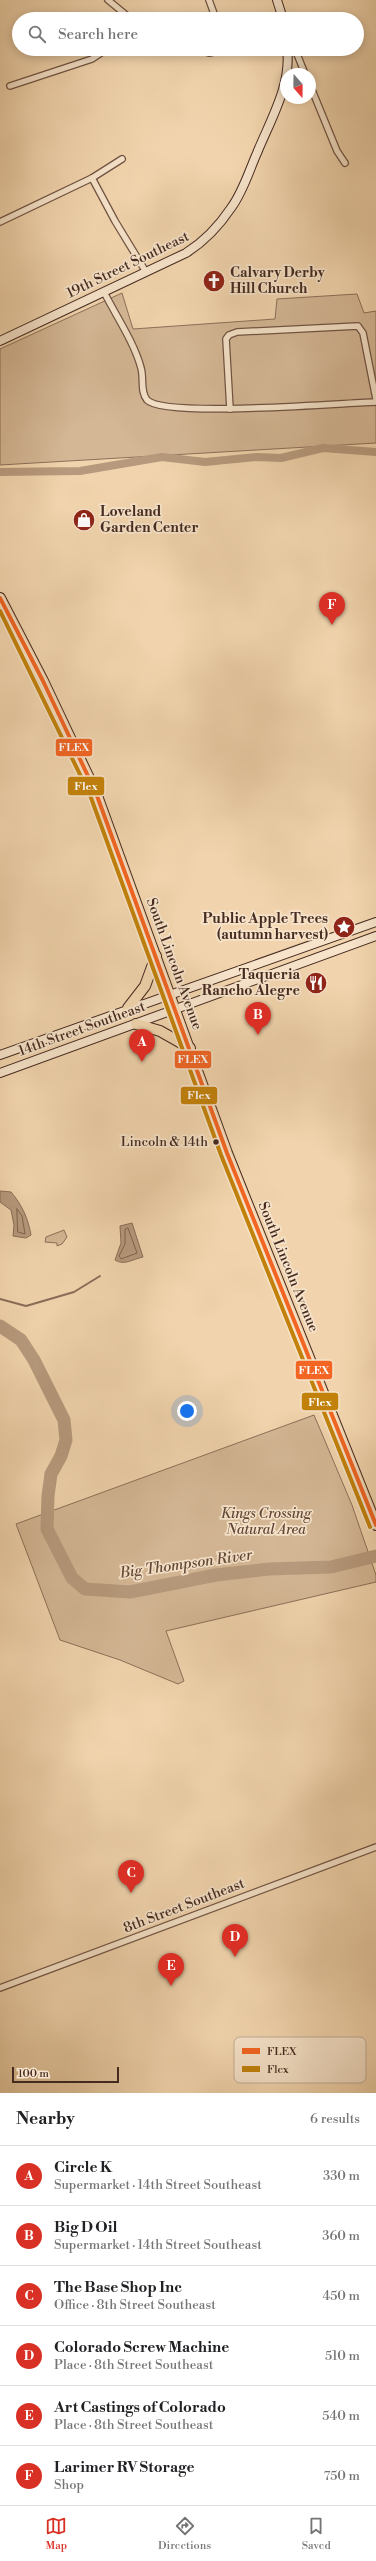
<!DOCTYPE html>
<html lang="en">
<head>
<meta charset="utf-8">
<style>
  body { margin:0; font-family:"Libre Bodoni",serif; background:#f2f2f2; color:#202124 }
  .compass { position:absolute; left:280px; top:68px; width:36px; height:36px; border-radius:50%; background:#fff; box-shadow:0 2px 10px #0003; rotate:160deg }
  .scale { position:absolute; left:12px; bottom:10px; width:107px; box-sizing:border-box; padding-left:4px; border:2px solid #452a20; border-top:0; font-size:11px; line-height:14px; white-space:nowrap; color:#452a20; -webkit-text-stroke:3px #f6e3ca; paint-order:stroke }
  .you { position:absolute; left:187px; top:1411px; width:14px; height:14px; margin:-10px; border:3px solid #fff; border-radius:50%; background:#1a73e8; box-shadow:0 0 0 6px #1a73e833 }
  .badge { display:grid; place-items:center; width:26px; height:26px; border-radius:50%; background:#d93025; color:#fff; font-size:13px; font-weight:700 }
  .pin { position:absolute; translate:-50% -33px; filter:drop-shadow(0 1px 2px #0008) }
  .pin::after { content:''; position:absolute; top:21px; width:14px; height:12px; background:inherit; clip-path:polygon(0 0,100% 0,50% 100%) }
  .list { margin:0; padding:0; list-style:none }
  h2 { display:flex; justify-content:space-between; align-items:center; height:52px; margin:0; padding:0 16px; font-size:17px }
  h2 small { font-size:13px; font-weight:400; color:#757577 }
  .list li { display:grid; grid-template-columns:26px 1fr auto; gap:12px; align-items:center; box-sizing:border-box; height:60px; padding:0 16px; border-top:1px solid #e0e0e0 }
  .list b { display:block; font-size:15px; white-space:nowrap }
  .list p { margin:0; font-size:13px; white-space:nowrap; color:#757577 }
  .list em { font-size:13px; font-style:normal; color:#757577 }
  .icon { flex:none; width:22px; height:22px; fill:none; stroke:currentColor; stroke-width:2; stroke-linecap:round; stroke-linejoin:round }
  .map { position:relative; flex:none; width:376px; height:2093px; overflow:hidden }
  .search { position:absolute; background:#fff; box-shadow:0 2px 10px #0003; left:12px; right:12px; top:12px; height:44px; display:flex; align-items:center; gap:10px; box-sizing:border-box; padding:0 14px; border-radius:22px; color:#757577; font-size:15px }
  .sheet { height:412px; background:#fff }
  nav { display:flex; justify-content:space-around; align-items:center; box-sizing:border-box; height:56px; border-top:1px solid #e0e0e0; background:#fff; font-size:11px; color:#757577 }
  nav a { display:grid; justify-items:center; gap:2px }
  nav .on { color:#d93025 }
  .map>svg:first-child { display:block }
  .green { fill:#d4b795; stroke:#8c705a }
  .water { fill:#b79a7d; stroke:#896d58 }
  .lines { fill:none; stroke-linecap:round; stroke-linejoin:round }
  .shore { stroke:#7e624e; stroke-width:1 }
  .stream { stroke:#896d58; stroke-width:2 }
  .canal { stroke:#b79a7d; stroke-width:8 }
  .river { stroke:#b79a7d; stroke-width:13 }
  .street-casing { stroke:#705443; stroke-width:8 }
  .secondary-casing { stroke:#452a20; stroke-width:10 }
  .highway-casing { stroke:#452a20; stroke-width:12 }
  .street { stroke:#f6e3ca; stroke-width:5.5 }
  .secondary { stroke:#f6e3ca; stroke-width:8 }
  .highway { stroke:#f1d4ad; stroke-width:10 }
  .bus-1-casing { stroke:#f6e3ca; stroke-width:7 }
  .bus-2-casing { stroke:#f6e3ca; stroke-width:7 }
  .bus-1 { stroke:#f26522; stroke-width:4 }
  .bus-2 { stroke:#c2810a; stroke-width:4 }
  .bus-dot { fill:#452a20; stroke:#f6e3ca; stroke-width:1.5 }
  .labels { text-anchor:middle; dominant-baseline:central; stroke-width:3.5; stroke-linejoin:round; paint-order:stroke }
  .bus-label { font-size:13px; fill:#452a20; stroke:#f6e3ca; text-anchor:end }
  .street-label { font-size:14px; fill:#452a20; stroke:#f6e3ca }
  .poi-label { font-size:14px; font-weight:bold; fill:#452a20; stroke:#f6e3ca; text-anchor:start }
  .park-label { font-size:14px; font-style:italic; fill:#624637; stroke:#f6e3ca }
  .water-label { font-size:15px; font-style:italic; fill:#624637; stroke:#f6e3ca }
  .key { fill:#f6e3ca; stroke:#c1ac97; stroke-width:1 }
  .key-label { font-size:11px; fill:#452a20 }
  .line-badge { stroke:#f6e3ca; stroke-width:1.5 }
  .badge-label { font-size:11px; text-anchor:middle; font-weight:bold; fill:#fff }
</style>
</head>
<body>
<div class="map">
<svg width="376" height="2093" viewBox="0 0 376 2093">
  <rect width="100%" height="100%" fill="#f1d4ad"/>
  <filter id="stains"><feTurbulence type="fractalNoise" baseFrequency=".005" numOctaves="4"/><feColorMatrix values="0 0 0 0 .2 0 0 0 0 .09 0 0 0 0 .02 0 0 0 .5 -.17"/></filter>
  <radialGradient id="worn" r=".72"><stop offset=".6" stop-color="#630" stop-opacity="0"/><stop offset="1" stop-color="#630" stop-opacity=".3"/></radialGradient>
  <g class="green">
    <polygon points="122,293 133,329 275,319 277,299 357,294 364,313 376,311 376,443 0,465 0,349"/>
    <polygon points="64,1230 67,1237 62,1244 57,1246 57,1243 45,1242 46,1237"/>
    <polygon points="314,1415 352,1505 376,1575 376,1582 166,1631 184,1681 178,1684 120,1660 60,1640 16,1524"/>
  </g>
  <g class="water">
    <path d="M 0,1191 L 11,1192 C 22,1205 28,1218 31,1235 L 26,1238 L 13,1236 L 14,1225 L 11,1210 L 0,1202 Z"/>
    <path d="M 132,1223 L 143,1257 C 133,1259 124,1266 115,1260 L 121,1243 L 120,1226 Z"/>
  </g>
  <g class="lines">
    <g class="shore">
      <polygon points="17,1209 22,1216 25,1234 18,1232"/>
      <polygon points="128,1228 137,1253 121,1259 119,1256 125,1244 125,1230"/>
    </g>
    <polyline class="stream" points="0,1299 26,1306 74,1292 100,1276"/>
    <polyline class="canal" points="0,472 80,471 162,457 205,462 257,457 281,458 323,448 376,452"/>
    <polyline class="river" points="0,1326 21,1340 34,1360 64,1420 66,1440 61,1456 51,1474 48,1496 47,1529 72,1578 85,1589 130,1592 216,1575 269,1569 331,1567 376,1556"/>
    <g class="street-casing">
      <g id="street">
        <polyline points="108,0 131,19"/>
        <polyline points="209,0 216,19"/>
        <polyline points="195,49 209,53 227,49"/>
        <polyline points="295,49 305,74"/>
        <polyline points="310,85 337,151 345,163"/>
        <polyline points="10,86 92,59 107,49"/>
        <polyline points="92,178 115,221 146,272"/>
        <polyline points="0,222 92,178 122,159"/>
        <path d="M 104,292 C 116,316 134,342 141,368 C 144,378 140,392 147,400 C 164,418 342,403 376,402"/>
        <polyline points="230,409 226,339 229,335 237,332 358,326 363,333 376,399"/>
        <polyline points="0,1988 376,1847"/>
      </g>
    </g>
    <g class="secondary-casing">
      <g id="secondary">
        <polyline points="277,0 283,19"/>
        <path d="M 0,341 L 186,253 C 205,241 219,226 231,208 C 243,192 249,171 257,153 C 270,121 292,84 287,49"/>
        <polyline points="0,1055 376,922"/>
        <polyline points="0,1073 376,936"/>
      </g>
    </g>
    <g class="highway-casing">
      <g id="highway">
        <polyline points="0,598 43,681 96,793 227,1153 376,1525"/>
        <polyline points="128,1008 145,986 156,956"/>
        <polyline points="136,1024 160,1031 190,1048"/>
      </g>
    </g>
    <use href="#street" class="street"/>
    <use href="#secondary" class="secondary"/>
    <use href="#highway" class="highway"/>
    <g class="bus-1-casing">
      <polyline id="bus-1" points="0,598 43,681 96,793 227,1153 376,1525"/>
    </g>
    <g class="bus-2-casing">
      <polyline id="bus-2" points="0,611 90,795 221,1155 370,1527"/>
    </g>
    <use href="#bus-1" class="bus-1"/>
    <use href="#bus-2" class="bus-2"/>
  </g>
  <defs>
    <g id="church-disc" transform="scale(1.15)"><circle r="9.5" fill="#8f2418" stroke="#f6e3ca"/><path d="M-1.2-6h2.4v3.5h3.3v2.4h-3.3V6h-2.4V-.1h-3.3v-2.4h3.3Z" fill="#fff"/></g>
    <g id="shop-disc" transform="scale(1.15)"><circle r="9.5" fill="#8f2418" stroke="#f6e3ca"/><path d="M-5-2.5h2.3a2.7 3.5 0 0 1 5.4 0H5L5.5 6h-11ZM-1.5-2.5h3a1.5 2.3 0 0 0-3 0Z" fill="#fff"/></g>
    <g id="sight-disc" transform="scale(1.15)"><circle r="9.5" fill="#8f2418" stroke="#f6e3ca"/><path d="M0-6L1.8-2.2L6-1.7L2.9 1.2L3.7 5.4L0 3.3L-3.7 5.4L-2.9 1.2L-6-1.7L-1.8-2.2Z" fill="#fff"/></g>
    <g id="restaurant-disc" transform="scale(1.15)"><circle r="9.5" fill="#8f2418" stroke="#f6e3ca"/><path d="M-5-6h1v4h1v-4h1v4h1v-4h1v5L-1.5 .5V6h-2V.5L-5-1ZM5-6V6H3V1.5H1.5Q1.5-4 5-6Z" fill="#fff"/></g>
  </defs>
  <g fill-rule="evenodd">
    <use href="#church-disc" x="214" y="281"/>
    <use href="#shop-disc" x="84" y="520"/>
    <use href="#sight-disc" x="344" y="927"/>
    <use href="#restaurant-disc" x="316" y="983"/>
  </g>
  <circle class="bus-dot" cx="216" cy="1142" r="3.5"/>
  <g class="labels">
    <g class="bus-label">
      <text x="208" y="1142">Lincoln &amp; 14th</text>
    </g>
    <g class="street-label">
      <text transform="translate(128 265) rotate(-26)">19th Street Southeast</text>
      <text transform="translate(174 964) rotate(70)">South Lincoln Avenue</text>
      <text transform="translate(82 1029) rotate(-20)">14th Street Southeast</text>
      <text transform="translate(288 1267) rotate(68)">South Lincoln Avenue</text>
      <text transform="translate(184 1906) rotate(-21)">8th Street Southeast</text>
    </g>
    <g class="poi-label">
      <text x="230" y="273">Calvary Derby<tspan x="230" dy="16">Hill Church</tspan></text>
      <text x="100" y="512">Loveland<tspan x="100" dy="16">Garden Center</tspan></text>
      <text x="328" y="919" text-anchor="end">Public Apple Trees<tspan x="328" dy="16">(autumn harvest)</tspan></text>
      <text x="300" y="975" text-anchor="end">Taqueria<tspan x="300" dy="16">Rancho Alegre</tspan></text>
    </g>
    <g class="park-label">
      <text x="266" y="1514">Kings Crossing<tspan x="266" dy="16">Natural Area</tspan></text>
    </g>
    <g class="water-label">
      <text transform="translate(186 1564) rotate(-8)">Big Thompson River</text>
    </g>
  </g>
  <rect x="234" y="2037" width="132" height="46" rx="6" class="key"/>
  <rect x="242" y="2048" width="18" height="6" fill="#f26522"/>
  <rect x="242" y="2066" width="18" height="6" fill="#c2810a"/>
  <g class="key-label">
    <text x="267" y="2055">FLEX</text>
    <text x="267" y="2073">Flex</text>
  </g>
  <g class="line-badge">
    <rect x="55" y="738" width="38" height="19" rx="4" fill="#f26522"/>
    <rect x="67" y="776" width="38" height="20" rx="4" fill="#c2810a"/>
    <rect x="174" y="1050" width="38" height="19" rx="4" fill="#f26522"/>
    <rect x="180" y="1086" width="38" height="19" rx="4" fill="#c2810a"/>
    <rect x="295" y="1360" width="38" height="20" rx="4" fill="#f26522"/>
    <rect x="301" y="1392" width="38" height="19" rx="4" fill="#c2810a"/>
  </g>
  <g class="badge-label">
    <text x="74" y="751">FLEX</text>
    <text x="86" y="790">Flex</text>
    <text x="193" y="1063">FLEX</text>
    <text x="199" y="1099">Flex</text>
    <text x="314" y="1374">FLEX</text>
    <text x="320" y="1406">Flex</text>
  </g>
  <rect width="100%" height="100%" filter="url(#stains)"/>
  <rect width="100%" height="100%" fill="url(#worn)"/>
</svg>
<svg class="compass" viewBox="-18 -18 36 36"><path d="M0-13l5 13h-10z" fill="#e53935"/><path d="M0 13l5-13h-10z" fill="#757577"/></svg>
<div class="scale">100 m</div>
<div class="you"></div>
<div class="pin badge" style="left:142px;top:1062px">A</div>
<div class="pin badge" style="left:258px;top:1035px">B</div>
<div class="pin badge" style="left:131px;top:1893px">C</div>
<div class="pin badge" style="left:235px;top:1957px">D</div>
<div class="pin badge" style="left:171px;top:1986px">E</div>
<div class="pin badge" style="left:332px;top:625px">F</div>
<div class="search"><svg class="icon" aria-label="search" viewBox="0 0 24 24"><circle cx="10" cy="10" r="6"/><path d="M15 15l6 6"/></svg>Search here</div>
</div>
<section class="sheet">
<h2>Nearby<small>6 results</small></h2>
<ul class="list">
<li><span class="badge">A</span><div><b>Circle K</b><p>Supermarket · 14th Street Southeast</p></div><em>330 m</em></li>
<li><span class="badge">B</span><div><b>Big D Oil</b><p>Supermarket · 14th Street Southeast</p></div><em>360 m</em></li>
<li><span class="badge">C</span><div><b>The Base Shop Inc</b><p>Office · 8th Street Southeast</p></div><em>450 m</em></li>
<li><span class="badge">D</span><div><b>Colorado Screw Machine</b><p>Place · 8th Street Southeast</p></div><em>510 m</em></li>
<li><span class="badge">E</span><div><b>Art Castings of Colorado</b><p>Place · 8th Street Southeast</p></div><em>540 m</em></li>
<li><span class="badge">F</span><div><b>Larimer RV Storage</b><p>Shop</p></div><em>750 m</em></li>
</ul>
</section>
<nav>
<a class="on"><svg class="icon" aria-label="map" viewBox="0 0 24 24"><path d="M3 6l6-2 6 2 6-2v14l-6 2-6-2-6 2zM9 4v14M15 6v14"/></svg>Map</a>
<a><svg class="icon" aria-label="directions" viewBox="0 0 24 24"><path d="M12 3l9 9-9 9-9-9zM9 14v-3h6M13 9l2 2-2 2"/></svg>Directions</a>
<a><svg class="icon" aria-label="saved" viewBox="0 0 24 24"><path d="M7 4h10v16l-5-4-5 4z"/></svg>Saved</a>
</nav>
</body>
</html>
